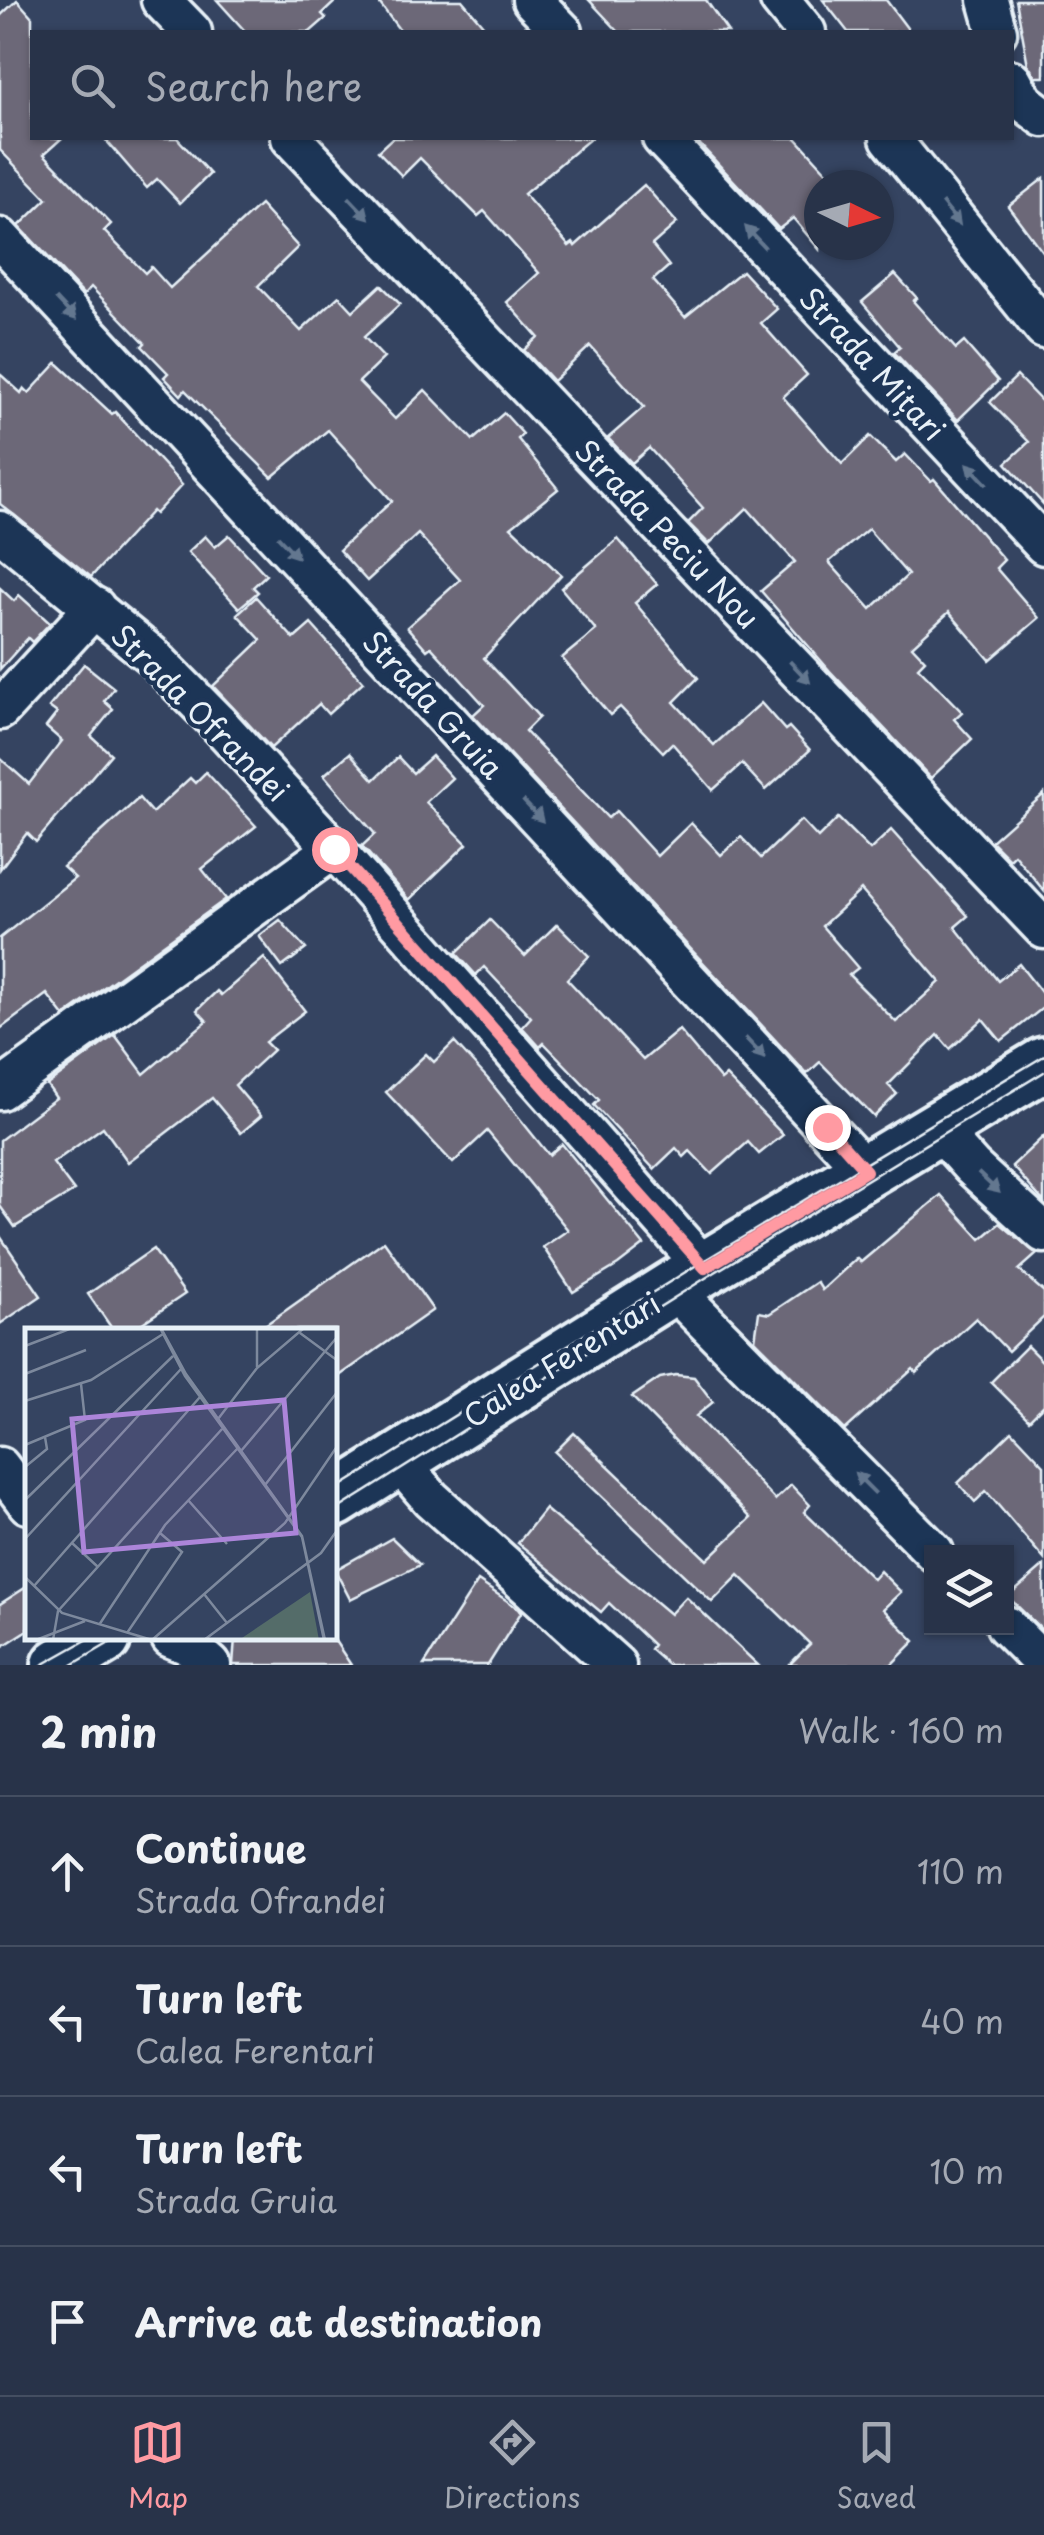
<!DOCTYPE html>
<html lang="en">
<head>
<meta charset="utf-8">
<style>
  body { margin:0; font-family:"Playpen Sans",sans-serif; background:#303b50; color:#f1f3f6 }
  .controls { position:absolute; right:30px; bottom:30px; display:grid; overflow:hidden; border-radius:0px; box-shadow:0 2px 8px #0004 }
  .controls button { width:90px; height:90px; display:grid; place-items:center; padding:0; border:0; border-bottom:2px solid #444e61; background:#283349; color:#f1f3f6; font:50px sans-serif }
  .compass { position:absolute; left:804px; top:170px; width:90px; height:90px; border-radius:50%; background:#283349; box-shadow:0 2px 8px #0004; rotate:95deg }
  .stop { position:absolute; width:30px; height:30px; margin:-22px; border:8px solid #ff9aa2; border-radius:50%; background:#fff }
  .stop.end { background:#ff9aa2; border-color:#fff; box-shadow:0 2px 10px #0008 }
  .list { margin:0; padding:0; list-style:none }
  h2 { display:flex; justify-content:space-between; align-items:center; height:130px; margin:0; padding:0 40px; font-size:42px }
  h2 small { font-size:32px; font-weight:400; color:#a5aab4 }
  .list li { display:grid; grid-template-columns:65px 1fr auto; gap:30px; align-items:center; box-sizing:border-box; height:150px; padding:0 40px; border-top:2px solid #444e61 }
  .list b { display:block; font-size:38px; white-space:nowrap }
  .list p { margin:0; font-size:32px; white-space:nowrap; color:#a5aab4 }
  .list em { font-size:32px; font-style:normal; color:#a5aab4 }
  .icon { flex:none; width:55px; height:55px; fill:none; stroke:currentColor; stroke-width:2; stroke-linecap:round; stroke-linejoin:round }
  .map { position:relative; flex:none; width:1044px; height:1665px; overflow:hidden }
  .search { position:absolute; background:#283349; box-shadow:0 2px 8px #0004; left:30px; right:30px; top:30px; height:110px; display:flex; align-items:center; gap:25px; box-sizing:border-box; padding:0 35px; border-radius:0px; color:#a5aab4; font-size:38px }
  .sheet { height:730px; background:#283349 }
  nav { display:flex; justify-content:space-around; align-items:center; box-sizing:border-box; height:140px; border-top:2px solid #444e61; background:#283349; font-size:28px; color:#a5aab4 }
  nav a { display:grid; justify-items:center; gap:5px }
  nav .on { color:#ff9aa2 }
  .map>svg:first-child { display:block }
  .building { fill:#6c6778; stroke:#e8f1f8; stroke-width:2.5; fill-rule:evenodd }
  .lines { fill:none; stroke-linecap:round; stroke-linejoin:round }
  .minor-casing { stroke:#e8f1f8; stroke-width:45 }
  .secondary-casing { stroke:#e8f1f8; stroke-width:60 }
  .minor { stroke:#1d3557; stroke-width:38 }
  .secondary { stroke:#1d3557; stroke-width:52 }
  .tram { stroke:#e8f1f8; stroke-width:2.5 }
  .oneway { fill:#64778f }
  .route { stroke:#ff9aa2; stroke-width:12 }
  .labels { text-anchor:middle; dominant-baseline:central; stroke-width:9; stroke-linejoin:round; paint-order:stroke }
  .street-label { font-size:30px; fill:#e8f1f8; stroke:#1d3557 }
  .inset-road { fill:none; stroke:#7d899d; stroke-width:2.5 }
  .view { fill:#ac85d9; fill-opacity:0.15; stroke:#ac85d9; stroke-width:5 }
  .inset-edge { fill:none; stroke:#e8f1f8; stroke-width:5 }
</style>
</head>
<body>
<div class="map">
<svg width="1044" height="1665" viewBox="0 0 1044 1665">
  <rect width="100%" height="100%" fill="#354461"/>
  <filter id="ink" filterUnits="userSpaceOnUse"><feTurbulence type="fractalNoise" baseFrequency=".01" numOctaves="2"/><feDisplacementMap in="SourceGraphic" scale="20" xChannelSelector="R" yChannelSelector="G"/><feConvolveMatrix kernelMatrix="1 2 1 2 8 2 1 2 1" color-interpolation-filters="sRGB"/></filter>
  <g filter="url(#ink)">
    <g class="building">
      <path d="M 17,0 L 32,17 L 32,138 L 62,138 L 44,154 L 111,224 L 104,231 L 145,273 L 151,267 L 170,288 L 260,205 L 298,247 L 258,286 L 301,331 L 339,296 L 353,311 L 381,285 L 400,304 L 364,337 L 384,358 L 359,382 L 395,419 L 425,390 L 473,440 L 504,413 L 523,434 L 518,439 L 558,489 L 511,527 L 561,575 L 484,658 L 539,717 L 525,731 L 608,818 L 616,811 L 657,856 L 691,823 L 721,855 L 741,837 L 761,858 L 801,820 L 818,838 L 838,818 L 870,850 L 891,830 L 968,916 L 955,927 L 998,981 L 1019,964 L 1044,996 L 1044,1007 L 1001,1041 L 983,1019 L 950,1049 L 938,1035 L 888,1085 L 897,1094 L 874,1117 L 820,1062 L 807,1074 L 473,715 L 484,705 L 431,647 L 427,650 L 407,627 L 460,580 L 418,534 L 367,581 L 339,550 L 392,501 L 328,430 L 272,477 L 185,390 L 181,395 L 164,377 L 168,373 L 142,346 L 145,343 L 91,287 L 84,295 L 19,226 L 47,199 L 0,150 L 0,16 ZM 861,890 L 940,982 L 896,1022 L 849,975 L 858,968 L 822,926 Z"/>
      <polygon points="217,0 337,0 322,14 326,18 310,32 246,32"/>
      <polygon points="377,0 462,0 489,32 401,32"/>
      <polygon points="589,0 706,0 728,32 619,32"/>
      <polygon points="823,0 886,0 910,32 848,32"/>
      <polygon points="1016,0 1044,0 1044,77 1036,77 1028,65"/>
      <polygon points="104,138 177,138 210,174 180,203 157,179 147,188"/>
      <path d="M 392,138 L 591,138 L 524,194 L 569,246 L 573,243 L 575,246 L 644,185 L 677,223 L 652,245 L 669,266 L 653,280 L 685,317 L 742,271 L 777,309 L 761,323 L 807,375 L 783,397 L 842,464 L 870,436 L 896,462 L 905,454 L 931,481 L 934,479 L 1004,560 L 996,568 L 1039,618 L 990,660 L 949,612 L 912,646 L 925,660 L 918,667 L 962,712 L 954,719 L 972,739 L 931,778 L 830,671 L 761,591 L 795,562 L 747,508 L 709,544 L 688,523 L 703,508 L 649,448 L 632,463 L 608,438 L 644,407 L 590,346 L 553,381 L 524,350 L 538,337 L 507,302 L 539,273 L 484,211 L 478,216 L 420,158 L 402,176 L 378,151 ZM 868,529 L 908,575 L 871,609 L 829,562 Z"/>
      <polygon points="694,138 796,138 839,185 819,185 819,249 793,218 779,229"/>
      <polygon points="1044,178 1044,254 1008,206"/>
      <polygon points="895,274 917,298 913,301 956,349 964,342 998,381 958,420 894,352 900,347 862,302"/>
      <polygon points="57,363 112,414 115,412 182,485 155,514 152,511 91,577 0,504 0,374 21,393 24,388 29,393"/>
      <polygon points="1017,376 1044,404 1044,505 1006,463 1029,442 990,402"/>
      <polygon points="229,535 266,575 253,587 258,592 239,608 188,552 205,536 215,547"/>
      <polygon points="618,539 657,584 635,603 698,678 674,702 714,745 761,703 785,730 789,727 810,750 766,790 742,764 713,790 672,743 663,752 620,707 610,715 562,658 596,630 561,588"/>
      <polygon points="0,588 14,601 19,595 50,623 32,642 28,638 0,669"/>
      <polygon points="256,597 294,639 311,624 363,682 328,714 319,704 271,748 213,686 261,640 237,614"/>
      <polygon points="84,664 114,688 104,701 113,709 91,736 111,754 36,842 27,833 0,869 0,758 29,784 62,741 46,727 57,713 49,707"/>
      <polygon points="350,753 374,780 398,757 413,773 432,756 452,778 426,802 467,844 409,900 362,846 375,834 324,775"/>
      <polygon points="206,772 256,826 202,869 226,899 64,1016 47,994 0,1029 0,938 75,878 63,867 139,798 152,813 190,778 195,783"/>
      <polygon points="1044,794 1044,891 1014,854 1009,859 991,841"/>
      <polygon points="280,920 306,949 282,967 259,936"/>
      <polygon points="490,920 525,956 557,924 589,956 567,979 643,1060 679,1030 721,1080 726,1076 783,1135 759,1154 748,1142 712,1174 690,1151 684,1157 676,1148 654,1169 594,1105 599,1100 544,1043 540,1047 522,1027 531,1017 484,967 476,975 456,953"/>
      <polygon points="264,958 305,1011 265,1042 273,1050 235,1085 261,1116 241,1133 212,1098 128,1162 103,1127 53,1163 74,1191 15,1227 0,1206 0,1140 56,1098 47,1085 115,1035 144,1074 207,1021 197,1010 217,991 221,995"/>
      <polygon points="454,1042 488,1079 549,1155 562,1144 644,1245 618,1265 573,1292 543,1247 568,1230 487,1131 453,1163 386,1092 426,1054 434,1062"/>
      <polygon points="1044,1136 1044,1202 1012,1166"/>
      <polygon points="941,1195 981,1239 1000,1223 1037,1254 1019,1270 1044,1292 1044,1317 1008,1351 976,1318 916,1373 913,1369 845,1430 755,1340 759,1312 769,1314 817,1282 822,1290 857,1258 861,1262"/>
      <polygon points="0,1236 41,1296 0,1324"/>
      <polygon points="384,1241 433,1310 335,1379 335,1330 258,1330"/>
      <polygon points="153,1249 185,1294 132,1330 113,1330 88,1294"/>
      <polygon points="1027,1346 1044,1363 1044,1405 1029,1420 991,1382"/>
      <polygon points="676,1375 694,1377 713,1402 696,1416 775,1500 791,1485 810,1505 804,1512 873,1579 880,1571 901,1592 883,1609 915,1641 891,1665 789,1665 810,1644 739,1575 712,1602 555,1452 574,1433 707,1560 751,1518 632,1397 660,1378"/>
      <polygon points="1012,1431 1044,1465 1044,1559 986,1491 975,1502 958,1483"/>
      <polygon points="545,1509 670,1614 686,1597 758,1665 668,1665 650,1649 653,1645 609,1603 601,1612 518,1543"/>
      <polygon points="392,1538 420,1565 350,1599 335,1570"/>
      <polygon points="1044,1566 1044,1632 1008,1597"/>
      <polygon points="478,1581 522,1611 488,1665 424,1665"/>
      <polygon points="28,1586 28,1630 0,1648 0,1604"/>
      <polygon points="235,1638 333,1638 351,1665 233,1665"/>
    </g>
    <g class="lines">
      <g class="minor-casing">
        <g id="minor">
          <polyline points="161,0 192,32"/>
          <polyline points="532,0 563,32"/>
          <polyline points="780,0 806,32"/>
          <polyline points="988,0 997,32"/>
          <polyline points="1012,80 1024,102 1044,117"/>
          <polyline points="291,138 1044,929"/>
          <polyline points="662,138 1044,545"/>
          <polyline points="890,138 1044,329"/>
          <polyline points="0,238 866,1171"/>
          <polyline points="0,531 151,655 216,721 334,849 705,1268"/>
          <polyline points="0,710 95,607"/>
          <polyline points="0,1090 334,849"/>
          <polyline points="937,1128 972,1167 1044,1233"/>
          <polyline points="672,1288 934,1552"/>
          <polyline points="399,1462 431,1499 616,1665"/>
          <polyline points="0,1467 28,1504"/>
          <polyline points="1006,1626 1044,1664"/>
          <polyline points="171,1638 188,1645 211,1665"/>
        </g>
      </g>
      <g class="secondary-casing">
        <g id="secondary">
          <polyline points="335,1500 672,1288 1044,1064"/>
          <polyline points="59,1665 104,1638"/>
        </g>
      </g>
      <use href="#minor" class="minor"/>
      <use href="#secondary" class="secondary"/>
      <g class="tram">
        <polyline points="335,1490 700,1263 1044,1056"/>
        <polyline points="335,1511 712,1274 1044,1072"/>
        <polyline points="42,1665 90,1638"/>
        <polyline points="72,1665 118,1638"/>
      </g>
    </g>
    <defs><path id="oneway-solid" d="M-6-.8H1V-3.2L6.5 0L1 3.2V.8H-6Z" transform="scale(2.5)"/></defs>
    <g class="oneway">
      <use href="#oneway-solid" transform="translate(359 208) rotate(46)"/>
      <use href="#oneway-solid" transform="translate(951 214) rotate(51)"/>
      <use href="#oneway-solid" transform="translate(755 237) rotate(-133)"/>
      <use href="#oneway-solid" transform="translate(66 309) rotate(47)"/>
      <use href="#oneway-solid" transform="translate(977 474) rotate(-133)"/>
      <use href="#oneway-solid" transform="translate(288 547) rotate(47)"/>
      <use href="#oneway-solid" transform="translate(800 672) rotate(46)"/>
      <use href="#oneway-solid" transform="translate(533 811) rotate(47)"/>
      <use href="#oneway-solid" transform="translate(755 1048) rotate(47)"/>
      <use href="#oneway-solid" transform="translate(989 1183) rotate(43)"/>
      <use href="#oneway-solid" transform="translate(865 1483) rotate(-135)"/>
    </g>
  </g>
  <g class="lines" filter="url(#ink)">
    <polyline class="route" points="334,849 705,1268 866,1171 827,1127"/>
  </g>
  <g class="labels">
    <g class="street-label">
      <text transform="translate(873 363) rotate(47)">Strada Mițari</text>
      <text transform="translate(668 533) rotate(46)">Strada Peciu Nou</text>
      <text transform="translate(434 704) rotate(47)">Strada Gruia</text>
      <text transform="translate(201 712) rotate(45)">Strada Ofrandei</text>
      <text transform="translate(561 1359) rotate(-32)">Calea Ferentari</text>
    </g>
  </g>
  <g transform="translate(25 1328)">
    <rect width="312" height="312" fill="#354461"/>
    <path d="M 285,264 L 294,312 L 214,312 Z" fill="#546c69"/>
    <path class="inset-road" d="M 135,0 L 160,48 L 277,209 L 299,312M 136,0 L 161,46 L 277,208 L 300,312M 275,5 L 313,33M 0,18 L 47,0M 232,39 L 232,0M 0,46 L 61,22M 0,73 L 66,52 L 138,6M 193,91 L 232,40 L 279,0M 0,117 L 60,92 L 56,56M 216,123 L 313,8M 0,139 L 22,121 L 20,109M 240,157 L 313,63M 0,172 L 148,28M 163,172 L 202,216M 0,211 L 156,41M 47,215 L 73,239M 0,249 L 37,285 L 127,312M 9,258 L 175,69M 179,266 L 202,295M 74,297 L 140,197 L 212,121M 102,305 L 157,224 L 135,205M 11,312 L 60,293M 28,312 L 33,283 L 197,101M 127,312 L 260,195 L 313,117M 179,312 L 296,225 L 313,201"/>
    <path class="view" d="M 259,72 L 271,205 L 59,224 L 47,91 Z"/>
    <rect width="312" height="312" class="inset-edge"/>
  </g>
</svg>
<div class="controls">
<button><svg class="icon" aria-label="layers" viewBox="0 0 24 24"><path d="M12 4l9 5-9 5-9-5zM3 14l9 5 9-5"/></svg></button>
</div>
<svg class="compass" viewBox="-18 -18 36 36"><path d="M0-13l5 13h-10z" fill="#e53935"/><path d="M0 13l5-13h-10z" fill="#a5aab4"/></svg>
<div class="stop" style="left:334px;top:849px"></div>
<div class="stop end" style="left:827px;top:1127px"></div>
<div class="search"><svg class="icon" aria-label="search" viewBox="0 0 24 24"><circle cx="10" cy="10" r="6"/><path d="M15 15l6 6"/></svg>Search here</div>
</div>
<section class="sheet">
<h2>2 min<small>Walk · 160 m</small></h2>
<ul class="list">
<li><svg class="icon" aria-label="ahead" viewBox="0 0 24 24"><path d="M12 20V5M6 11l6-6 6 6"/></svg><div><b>Continue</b><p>Strada Ofrandei</p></div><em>110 m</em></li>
<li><svg class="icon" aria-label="left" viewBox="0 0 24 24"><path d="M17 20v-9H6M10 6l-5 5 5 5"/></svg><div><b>Turn left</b><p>Calea Ferentari</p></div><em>40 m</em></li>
<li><svg class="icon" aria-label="left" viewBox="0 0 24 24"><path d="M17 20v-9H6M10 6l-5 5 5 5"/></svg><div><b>Turn left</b><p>Strada Gruia</p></div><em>10 m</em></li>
<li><svg class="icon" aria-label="arrive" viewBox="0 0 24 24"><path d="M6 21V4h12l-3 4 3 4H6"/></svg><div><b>Arrive at destination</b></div></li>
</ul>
</section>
<nav>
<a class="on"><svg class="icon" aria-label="map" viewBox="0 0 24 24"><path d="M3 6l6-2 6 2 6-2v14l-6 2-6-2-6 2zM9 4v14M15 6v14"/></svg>Map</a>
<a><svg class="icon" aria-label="directions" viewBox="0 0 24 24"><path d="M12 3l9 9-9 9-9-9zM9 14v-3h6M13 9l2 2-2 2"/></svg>Directions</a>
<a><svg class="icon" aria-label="saved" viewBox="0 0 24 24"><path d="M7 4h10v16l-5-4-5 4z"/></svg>Saved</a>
</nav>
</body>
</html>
